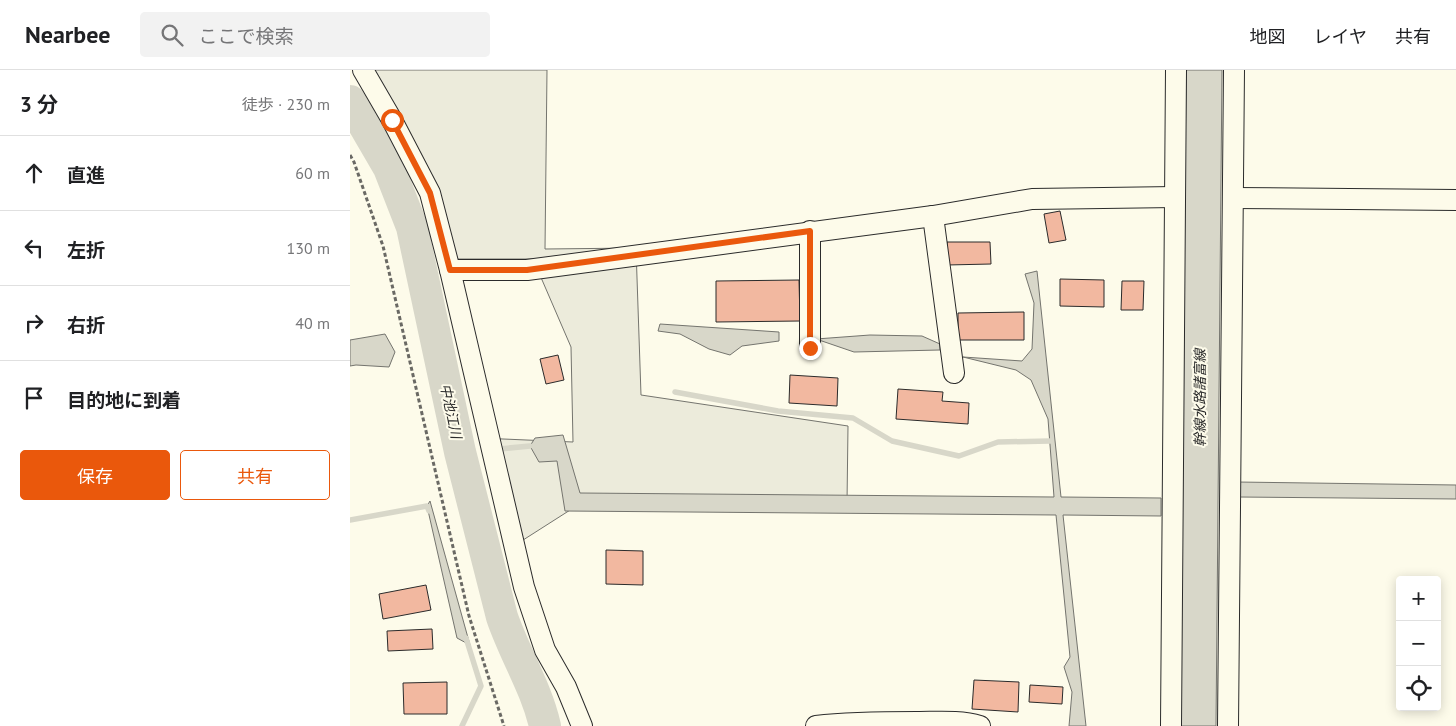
<!DOCTYPE html>
<html lang="ja">
<head>
<meta charset="utf-8">
<style>
  body { margin:0; font-family:"PT Sans","Noto Sans JP",sans-serif; background:#f2f2f2; color:#202124 }
  .controls { position:absolute; right:15px; bottom:15px; display:grid; overflow:hidden; border-radius:5px; box-shadow:0 2px 12px #0003 }
  .controls button { width:45px; height:45px; display:grid; place-items:center; padding:0; border:0; border-bottom:1px solid #e0e0e0; background:#fff; color:#202124; font:25px sans-serif }
  .stop { position:absolute; width:15px; height:15px; margin:-11px; border:4px solid #ea580c; border-radius:50%; background:#fff }
  .stop.end { background:#ea580c; border-color:#fff; box-shadow:0 1px 5px #0008 }
  .list { margin:0; padding:0; list-style:none }
  h2 { display:flex; justify-content:space-between; align-items:center; height:65px; margin:0; padding:0 20px; font-size:21px }
  h2 small { font-size:16px; font-weight:400; color:#757577 }
  .list li { display:grid; grid-template-columns:32px 1fr auto; gap:15px; align-items:center; box-sizing:border-box; height:75px; padding:0 20px; border-top:1px solid #e0e0e0 }
  .list b { display:block; font-size:19px; white-space:nowrap }
  .list em { font-size:16px; font-style:normal; color:#757577 }
  .actions { display:flex; gap:10px; padding:15px 20px }
  .actions a { flex:1; padding:11px 0; border:1px solid #ea580c; border-radius:5px; text-align:center; font-size:18px; color:#ea580c }
  .actions .main { background:#ea580c; color:#fff }
  .icon { flex:none; width:28px; height:28px; fill:none; stroke:currentColor; stroke-width:2; stroke-linecap:round; stroke-linejoin:round }
  .map { position:relative; flex:none; width:1106px; height:656px; overflow:hidden }
  header { display:flex; align-items:center; gap:30px; box-sizing:border-box; height:70px; padding:0 25px; background:#fff; border-bottom:1px solid #e0e0e0 }
  header strong { font-size:24px }
  nav { display:flex; gap:28px; margin-inline-start:auto; font-size:18px }
  .search { width:350px; height:45px; background:#f2f2f2; display:flex; align-items:center; gap:12px; box-sizing:border-box; padding:0 18px; border-radius:5px; color:#757577; font-size:19px }
  main { display:flex }
  aside { flex:1; background:#fff }
  .map>svg:first-child { display:block }
  .green { fill:#ecebdb; stroke:#74746e }
  .water { fill:#d8d7c9; stroke:#74746e }
  .lines { fill:none; stroke-linecap:round; stroke-linejoin:round }
  .stream { stroke:#d8d7c9; stroke-width:5.5 }
  .river { stroke:#d8d7c9; stroke-width:32 }
  .building { fill:#f2b8a0; stroke:#2b2b2b }
  .minor-casing { stroke:#2b2b2b; stroke-width:22 }
  .path { stroke:#6a6964; stroke-width:3; stroke-dasharray:4 2.5; stroke-linecap:butt }
  .minor { stroke:#fdfbea; stroke-width:20 }
  .route { stroke:#ea580c; stroke-width:6 }
  .labels { text-anchor:middle; dominant-baseline:central; stroke-width:4; stroke-linejoin:round; paint-order:stroke }
  .water-label { font-size:14px; font-style:italic; fill:#2b2b2b; stroke:#fdfbea }
</style>
</head>
<body>
<header>
<strong>Nearbee</strong>
<div class="search"><svg class="icon" aria-label="search" viewBox="0 0 24 24"><circle cx="10" cy="10" r="6"/><path d="M15 15l6 6"/></svg>ここで検索</div>
<nav><a>地図</a><a>レイヤ</a><a>共有</a></nav>
</header>
<main>
<aside>
<h2>3 分<small>徒歩 · 230 m</small></h2>
<ul class="list">
<li><svg class="icon" aria-label="ahead" viewBox="0 0 24 24"><path d="M12 20V5M6 11l6-6 6 6"/></svg><div><b>直進</b></div><em>60 m</em></li>
<li><svg class="icon" aria-label="left" viewBox="0 0 24 24"><path d="M17 20v-9H6M10 6l-5 5 5 5"/></svg><div><b>左折</b></div><em>130 m</em></li>
<li><svg class="icon" aria-label="right" viewBox="0 0 24 24"><path d="M7 20v-9h11M14 6l5 5-5 5"/></svg><div><b>右折</b></div><em>40 m</em></li>
<li><svg class="icon" aria-label="arrive" viewBox="0 0 24 24"><path d="M6 21V4h12l-3 4 3 4H6"/></svg><div><b>目的地に到着</b></div></li>
</ul>
<div class="actions"><a class="main">保存</a><a>共有</a></div>
</aside>
<div class="map">
<svg width="1106" height="656" viewBox="0 0 1106 656">
  <rect width="100%" height="100%" fill="#fdfbea"/>
  <polygon class="green" points="5,0 197,0 195,179 286,178 291,325 498,356 497,433 228,435 159,479 130,368 223,372 221,277 183,189 89,189 72,121"/>
  <g class="water">
    <polygon points="836,0 872,0 866,656 830,656"/>
    <polygon points="687,201 711,427 811,428 811,446 713,445 736,656 719,656 722,622 714,597 720,587 706,445 215,441 207,391 189,392 180,376 185,368 213,365 230,423 704,427 698,349 681,310 666,300 613,287 672,291 682,279 684,233 675,204"/>
    <polygon points="310,254 429,262 429,271 392,276 380,285 359,279 330,264 308,261"/>
    <polygon points="35,264 45,282 39,297 6,295 0,296 0,270"/>
    <polygon points="520,265 572,266 590,274 590,280 504,282 466,269"/>
    <polygon points="887,412 1106,415 1106,429 888,427"/>
    <polygon points="80,431 120,575 107,568 77,436"/>
  </g>
  <g class="lines">
    <g class="stream">
      <polyline points="325,322 428,341 503,348 542,371 609,386 648,372 700,371"/>
      <polyline points="149,379 180,376"/>
      <polyline points="0,450 77,436 79,441"/>
      <polyline points="112,656 131,616 116,568"/>
    </g>
    <path class="river" d="M 0,31 L 39,98 L 62,157 L 110,382 L 152,547 C 165,585 186,617 195,656"/>
  </g>
  <g class="building">
    <polygon points="710,141 716,170 699,173 694,144"/>
    <polygon points="597,172 640,172 641,194 597,195"/>
    <polygon points="710,209 754,210 754,237 710,236"/>
    <polygon points="449,210 450,251 366,252 366,211"/>
    <polygon points="772,211 794,211 793,240 771,240"/>
    <polygon points="674,242 674,270 608,270 608,243"/>
    <polygon points="208,285 214,310 196,314 190,289"/>
    <polygon points="440,305 488,308 487,336 439,333"/>
    <polygon points="548,319 593,322 592,331 619,333 618,354 546,349"/>
    <polygon points="256,480 293,481 293,515 256,514"/>
    <polygon points="76,515 81,540 33,549 29,524"/>
    <polygon points="82,559 83,579 38,581 37,561"/>
    <polygon points="624,610 669,612 668,642 622,639"/>
    <polygon points="97,612 97,644 54,644 53,613"/>
    <polygon points="680,615 713,617 712,634 679,632"/>
  </g>
  <g class="lines">
    <g class="minor-casing">
      <g id="minor">
        <polyline points="13,0 42,50 80,123 100,200 174,517 195,580 216,617 232,656"/>
        <polyline points="883,128 1106,130"/>
        <polyline points="583,146 604,303"/>
        <polyline points="100,200 177,200 583,146 682,129 825,127"/>
        <polyline points="460,278 460,161"/>
        <path d="M 466,656 C 500,652 533,652 567,652 C 588,652 610,650 630,656"/>
        <polyline points="821,656 826,0"/>
        <polyline points="878,656 884,0"/>
      </g>
    </g>
    <polyline class="path" points="0,85 4,92 33,176 119,546 154,656"/>
    <use href="#minor" class="minor"/>
  </g>
  <g class="lines">
    <polyline class="route" points="42,50 80,123 100,200 177,200 460,161 460,278"/>
  </g>
  <g class="labels">
    <g class="water-label">
      <text transform="translate(850 328) rotate(-90)">幹線水路諸富線</text>
      <text transform="translate(101 341) rotate(78)">中池江川</text>
    </g>
  </g>
</svg>
<div class="controls">
<button>+</button>
<button>−</button>
<button><svg class="icon" aria-label="locate" viewBox="0 0 24 24"><circle cx="12" cy="12" r="6"/><path d="M12 2v4M12 18v4M2 12h4M18 12h4"/></svg></button>
</div>
<div class="stop" style="left:42px;top:50px"></div>
<div class="stop end" style="left:460px;top:278px"></div>
</div>
</main>
</body>
</html>
